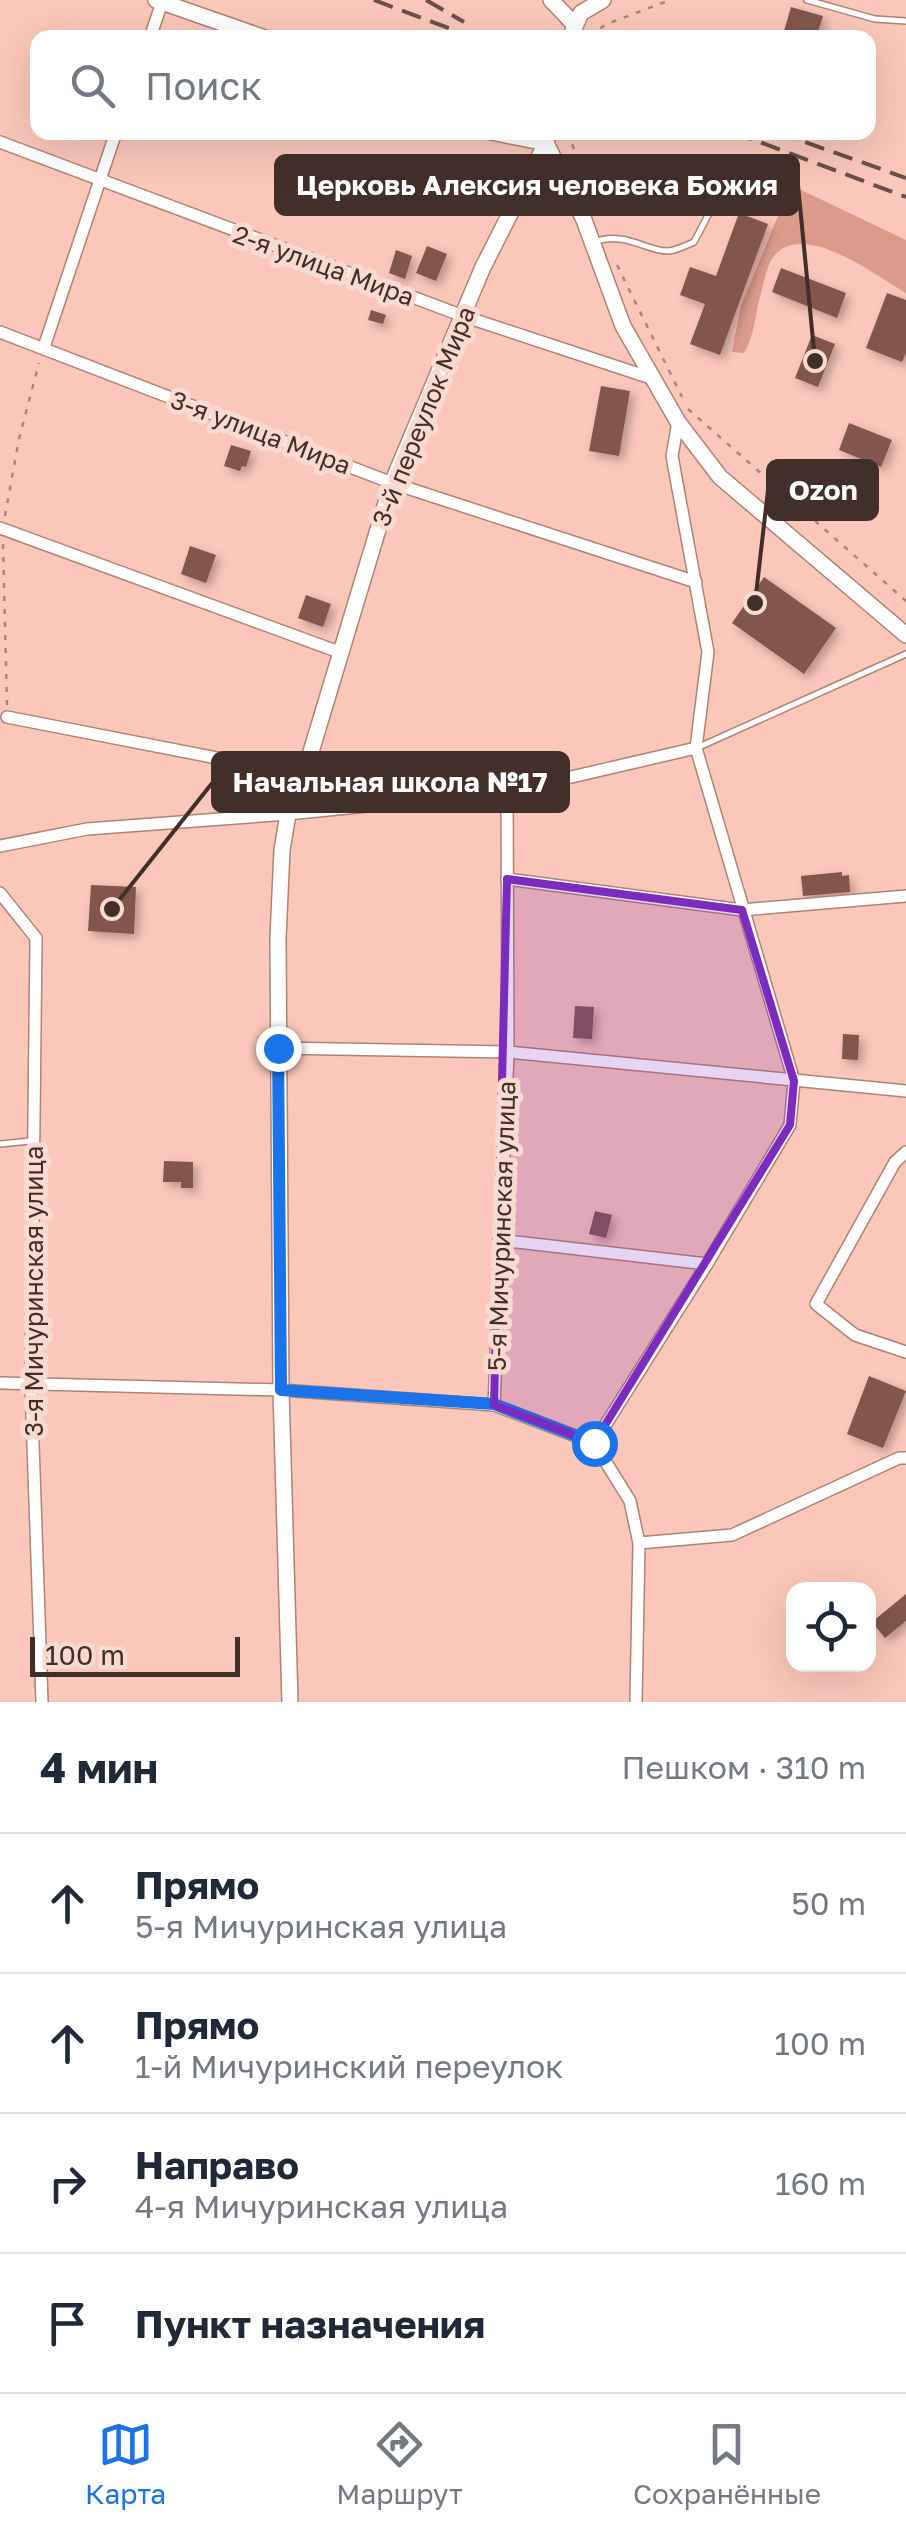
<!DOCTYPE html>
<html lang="ru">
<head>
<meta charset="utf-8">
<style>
  body { margin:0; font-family:"Golos Text",sans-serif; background:#f6f6f7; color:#1f2937 }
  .controls { position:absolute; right:30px; bottom:30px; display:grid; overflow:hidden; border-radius:20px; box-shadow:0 10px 40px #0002 }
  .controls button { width:90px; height:90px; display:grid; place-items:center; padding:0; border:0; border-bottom:2px solid #e0e1e3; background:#fff; color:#1f2937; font:50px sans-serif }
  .scale { position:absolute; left:30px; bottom:25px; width:210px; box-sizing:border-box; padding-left:10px; border:5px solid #432f2a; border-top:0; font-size:28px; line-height:35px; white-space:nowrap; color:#432f2a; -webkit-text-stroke:8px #f9dad1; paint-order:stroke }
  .stop { position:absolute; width:30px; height:30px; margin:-22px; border:8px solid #1a73e8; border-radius:50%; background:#fff }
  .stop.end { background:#1a73e8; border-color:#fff; box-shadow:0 2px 10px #0008 }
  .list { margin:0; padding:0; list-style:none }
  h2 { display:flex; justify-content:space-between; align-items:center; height:130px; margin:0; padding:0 40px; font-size:42px }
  h2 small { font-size:32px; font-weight:400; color:#747a83 }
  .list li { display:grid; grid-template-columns:65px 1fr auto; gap:30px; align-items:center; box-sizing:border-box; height:140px; padding:0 40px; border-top:2px solid #e0e1e3 }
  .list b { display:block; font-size:38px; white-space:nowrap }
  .list p { margin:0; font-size:32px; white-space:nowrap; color:#747a83 }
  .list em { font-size:32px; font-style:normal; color:#747a83 }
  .icon { flex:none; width:55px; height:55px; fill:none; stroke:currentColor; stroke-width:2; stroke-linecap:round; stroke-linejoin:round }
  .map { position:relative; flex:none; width:906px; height:1702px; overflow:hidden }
  .search { position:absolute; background:#fff; box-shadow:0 10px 40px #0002; left:30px; right:30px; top:30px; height:110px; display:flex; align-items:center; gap:25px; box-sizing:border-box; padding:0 35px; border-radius:20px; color:#747a83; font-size:38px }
  .sheet { height:690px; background:#fff }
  nav { display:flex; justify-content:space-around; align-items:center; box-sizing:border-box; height:140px; border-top:2px solid #e0e1e3; background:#fff; font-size:28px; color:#747a83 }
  nav a { display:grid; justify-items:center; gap:5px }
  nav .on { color:#1a73e8 }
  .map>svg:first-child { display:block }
  .green { fill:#dc9b8a }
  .building { fill:#82564b; filter:url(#shadow) }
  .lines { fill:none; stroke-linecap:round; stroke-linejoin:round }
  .lane-casing { stroke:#b18276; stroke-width:8 }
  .street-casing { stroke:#b18276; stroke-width:14 }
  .secondary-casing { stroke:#b18276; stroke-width:18 }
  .path { stroke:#ab857c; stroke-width:2.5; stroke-dasharray:5 8; stroke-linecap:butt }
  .lane { stroke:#fff; stroke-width:5 }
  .street { stroke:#fff; stroke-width:11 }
  .secondary { stroke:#fff; stroke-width:15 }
  .rail { stroke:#6a5049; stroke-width:4; stroke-dasharray:20 10; stroke-linecap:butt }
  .route { stroke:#1a73e8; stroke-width:12 }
  .marked { fill:#7b2cbf; fill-opacity:0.2; stroke:#7b2cbf; stroke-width:8; stroke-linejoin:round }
  .labels { text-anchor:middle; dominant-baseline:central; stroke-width:10; stroke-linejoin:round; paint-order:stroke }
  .street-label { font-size:25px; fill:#432f2a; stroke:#f9dad1 }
  .leader { fill:none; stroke:#432f2a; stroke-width:4 }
  .callout-dot { fill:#432f2a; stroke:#f9dad1; stroke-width:4 }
  .callout { fill:#432f2a; stroke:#432f2a; stroke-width:4 }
  .callout-label { font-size:28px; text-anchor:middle; font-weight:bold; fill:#fff }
</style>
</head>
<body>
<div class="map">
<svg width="906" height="1702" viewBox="0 0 906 1702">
  <defs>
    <filter id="shadow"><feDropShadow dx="4.5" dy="4.5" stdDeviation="5" flood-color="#0004"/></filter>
  </defs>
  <rect width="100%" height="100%" fill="#fac7ba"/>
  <path class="green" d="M 801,190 L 906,240 L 906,293 C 875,275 804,220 774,256 C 767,264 764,283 761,293 C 755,314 755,334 744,353 L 732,352 L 741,306 L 778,216 Z"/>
  <g class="building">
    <polygon points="791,7 823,16 816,38 782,38"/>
    <polygon points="739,213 768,224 720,355 690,344 705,304 680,295 690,267 716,276"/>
    <polygon points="427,246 447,254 436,281 416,273"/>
    <polygon points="396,250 412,256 405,279 389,273"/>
    <polygon points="781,268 846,293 837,318 772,292"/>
    <polygon points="887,293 906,300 906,353 902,362 866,348"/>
    <polygon points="371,310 386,315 383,324 368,320"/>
    <polygon points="812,335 835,344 818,387 795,378"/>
    <polygon points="601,386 630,391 619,456 589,451"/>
    <polygon points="849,423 892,440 881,467 839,450"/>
    <polygon points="231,445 251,451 246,467 242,466 240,471 224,466"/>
    <polygon points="190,546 216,555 206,583 181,574"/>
    <polygon points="764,577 836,628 804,674 732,623"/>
    <polygon points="306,595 331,604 323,627 298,618"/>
    <polygon points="842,872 842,876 849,875 850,892 803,896 801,876"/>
    <polygon points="91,885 136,887 134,934 88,931"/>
    <polygon points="575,1006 594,1007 592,1039 573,1038"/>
    <polygon points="843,1034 859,1035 858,1060 842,1059"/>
    <polygon points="164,1161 193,1162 193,1188 181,1188 181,1182 163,1182"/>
    <polygon points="595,1211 612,1215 606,1238 589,1234"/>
    <polygon points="869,1376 906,1391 883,1448 847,1434"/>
    <polygon points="906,1594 906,1621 885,1638 872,1622"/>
  </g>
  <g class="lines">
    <g class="lane-casing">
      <g id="lane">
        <polyline points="807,0 875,19 906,21"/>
        <path d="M 594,242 C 625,230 647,252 669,251 C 677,250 687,245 694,242 L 715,202"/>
        <polyline points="699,747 906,654"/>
        <polyline points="0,1144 30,1141"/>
      </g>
    </g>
    <g class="street-casing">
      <g id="street">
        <polyline points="150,38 162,2"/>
        <polyline points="0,142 463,316 651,378"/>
        <polyline points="0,332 392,483 696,582"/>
        <polyline points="44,347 116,132"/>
        <polyline points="0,528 339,652"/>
        <polyline points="7,717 304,775"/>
        <polyline points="0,846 87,829 288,814 507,792 696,748"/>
        <polyline points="507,879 742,910 906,896"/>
        <polyline points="0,893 36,938 31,1386 42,1702"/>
        <polyline points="278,1048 508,1052 906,1091"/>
        <polyline points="906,1152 895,1162 816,1304 855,1335 906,1352"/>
        <polyline points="499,1240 707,1264"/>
        <polyline points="0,1383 281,1390 494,1405 594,1443 630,1501 639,1543 636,1702"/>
        <polyline points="494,1405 508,1052 507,792"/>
        <polyline points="594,1443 707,1264 790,1125 794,1081 696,748 708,652 672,456 678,422"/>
        <polyline points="639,1543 732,1535 899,1458 906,1458"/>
      </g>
    </g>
    <g class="secondary-casing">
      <g id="secondary">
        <polyline points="156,0 265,38"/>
        <polyline points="551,0 574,24"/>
        <polyline points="570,38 581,13 603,0"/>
        <polyline points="548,132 546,143 584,220 623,326 678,422 720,477 906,635"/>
        <polyline points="290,1702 281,1390 278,938 282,850 288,814 304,775 392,483 483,267 546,143 491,132"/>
      </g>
    </g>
    <g class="path">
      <polyline points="589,35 607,24 670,0"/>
      <polyline points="568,132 592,202"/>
      <polyline points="617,265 682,397"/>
      <polyline points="688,409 906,601"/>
      <polyline points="5,516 19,439 39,363"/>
      <polyline points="3,544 7,706"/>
    </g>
    <use href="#lane" class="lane"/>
    <use href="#street" class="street"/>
    <use href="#secondary" class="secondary"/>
    <g class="rail">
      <polyline points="374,0 475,38"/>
      <polyline points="426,0 464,22"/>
      <polyline points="733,132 906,197"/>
      <polyline points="777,132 906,178"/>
    </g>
  </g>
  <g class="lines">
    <polyline class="route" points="278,1048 281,1390 494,1404 594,1443"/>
  </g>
  <path class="marked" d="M 507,879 L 742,910 L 794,1081 L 790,1125 L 594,1443 L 494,1405 Z"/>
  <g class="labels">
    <g class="street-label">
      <text transform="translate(324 265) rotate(20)">2-я улица Мира</text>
      <text transform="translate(423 416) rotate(-68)">3-й переулок Мира</text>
      <text transform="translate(261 432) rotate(21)">3-я улица Мира</text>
      <text transform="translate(501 1226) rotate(-88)">5-я Мичуринская улица</text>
      <text transform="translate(33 1291) rotate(-90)">3-я Мичуринская улица</text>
    </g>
  </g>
  <path class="leader" d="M815 361L798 185M755 603L768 490M112 909L213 782"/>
  <g class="callout-dot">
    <circle cx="815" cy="361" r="10"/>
    <circle cx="755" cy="603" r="10"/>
    <circle cx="112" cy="909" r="10"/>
  </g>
  <g class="callout">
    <rect x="276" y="156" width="522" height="58" rx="10"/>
    <rect x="768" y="461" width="109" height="58" rx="10"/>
    <rect x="213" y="753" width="355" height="58" rx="10"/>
  </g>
  <g class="callout-label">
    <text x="537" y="195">Церковь Алексия человека Божия</text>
    <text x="823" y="500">Ozon</text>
    <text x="390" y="792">Начальная школа №17</text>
  </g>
</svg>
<div class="controls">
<button><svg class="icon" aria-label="locate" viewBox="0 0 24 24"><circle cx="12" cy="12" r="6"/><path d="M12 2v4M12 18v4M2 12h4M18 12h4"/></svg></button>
</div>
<div class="scale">100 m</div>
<div class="stop" style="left:594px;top:1443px"></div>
<div class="stop end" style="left:278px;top:1048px"></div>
<div class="search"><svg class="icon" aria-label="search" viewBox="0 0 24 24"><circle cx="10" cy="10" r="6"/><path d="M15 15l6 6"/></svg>Поиск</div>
</div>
<section class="sheet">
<h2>4 мин<small>Пешком · 310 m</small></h2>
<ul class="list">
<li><svg class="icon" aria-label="ahead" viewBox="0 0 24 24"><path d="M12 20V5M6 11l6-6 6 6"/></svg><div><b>Прямо</b><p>5-я Мичуринская улица</p></div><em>50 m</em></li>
<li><svg class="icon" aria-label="ahead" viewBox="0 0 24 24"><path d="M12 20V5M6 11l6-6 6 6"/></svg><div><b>Прямо</b><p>1-й Мичуринский переулок</p></div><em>100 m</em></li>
<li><svg class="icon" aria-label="right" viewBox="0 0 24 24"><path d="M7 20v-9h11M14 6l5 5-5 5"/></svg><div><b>Направо</b><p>4-я Мичуринская улица</p></div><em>160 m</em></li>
<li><svg class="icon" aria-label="arrive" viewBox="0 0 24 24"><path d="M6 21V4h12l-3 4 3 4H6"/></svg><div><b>Пункт назначения</b></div></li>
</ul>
</section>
<nav>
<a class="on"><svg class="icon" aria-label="map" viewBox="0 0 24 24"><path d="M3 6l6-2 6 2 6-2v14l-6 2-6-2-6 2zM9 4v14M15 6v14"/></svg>Карта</a>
<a><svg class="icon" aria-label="directions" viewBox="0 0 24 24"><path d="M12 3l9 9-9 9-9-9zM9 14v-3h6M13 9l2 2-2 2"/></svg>Маршрут</a>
<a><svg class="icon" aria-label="saved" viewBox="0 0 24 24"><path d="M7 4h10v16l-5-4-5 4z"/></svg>Сохранённые</a>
</nav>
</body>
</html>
